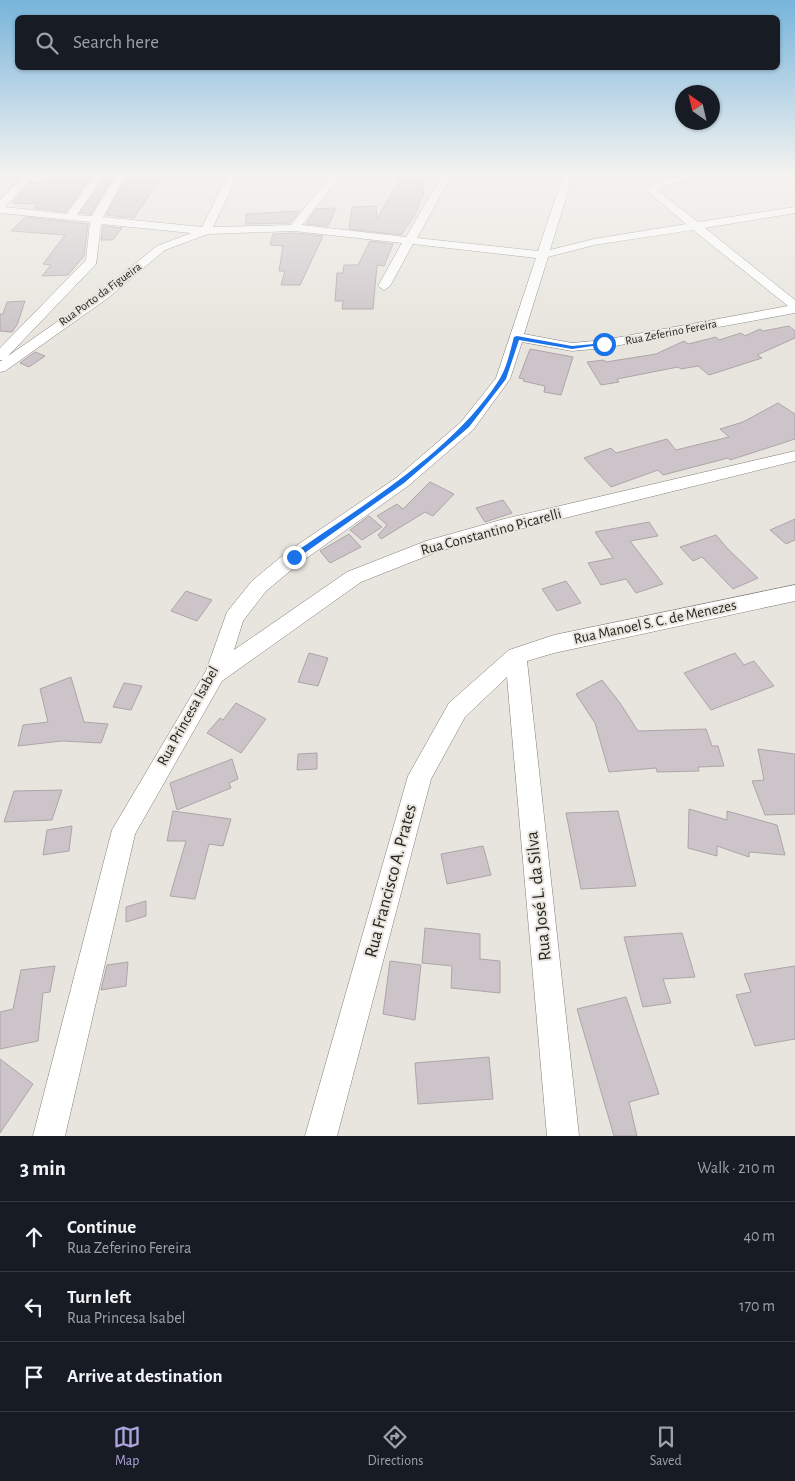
<!DOCTYPE html>
<html lang="en">
<head>
<meta charset="utf-8">
<style>
  body { margin:0; font-family:"Alegreya Sans",sans-serif; background:#20242c; color:#f1f3f6 }
  .compass { position:absolute; left:675px; top:85px; width:45px; height:45px; border-radius:50%; background:#171b24; box-shadow:0 1px 4px #0004; rotate:326deg }
  .stop { position:absolute; width:15px; height:15px; margin:-11px; border:4px solid #1a73e8; border-radius:50%; background:#fff }
  .stop.end { background:#1a73e8; border-color:#fff; box-shadow:0 1px 5px #0008 }
  .list { margin:0; padding:0; list-style:none }
  h2 { display:flex; justify-content:space-between; align-items:center; height:65px; margin:0; padding:0 20px; font-size:21px }
  h2 small { font-size:16px; font-weight:400; color:#9ea1a6 }
  .list li { display:grid; grid-template-columns:32px 1fr auto; gap:15px; align-items:center; box-sizing:border-box; height:70px; padding:0 20px; border-top:1px solid #363941 }
  .list b { display:block; font-size:19px; white-space:nowrap }
  .list p { margin:0; font-size:16px; white-space:nowrap; color:#9ea1a6 }
  .list em { font-size:16px; font-style:normal; color:#9ea1a6 }
  .icon { flex:none; width:28px; height:28px; fill:none; stroke:currentColor; stroke-width:2; stroke-linecap:round; stroke-linejoin:round }
  .map { position:relative; flex:none; width:795px; height:1136px; overflow:hidden }
  .search { position:absolute; background:#171b24; box-shadow:0 1px 4px #0004; left:15px; right:15px; top:15px; height:55px; display:flex; align-items:center; gap:12px; box-sizing:border-box; padding:0 18px; border-radius:8px; color:#9ea1a6; font-size:19px }
  .sheet { height:275px; background:#171b24 }
  nav { display:flex; justify-content:space-around; align-items:center; box-sizing:border-box; height:70px; border-top:1px solid #363941; background:#171b24; font-size:14px; color:#9ea1a6 }
  nav a { display:grid; justify-items:center; gap:2px }
  nav .on { color:#aea6df }
  .map>svg:first-child { display:block }
  .building { fill:#ccc4c8; stroke:#ada5a9 }
  .lines { fill:none; stroke-linecap:round; stroke-linejoin:round }
  .street-casing { stroke:#807f78; stroke-width:1 }
  .street { fill:#fff; fill-rule:evenodd }
  .route { fill:#1a73e8 }
  .labels { text-anchor:middle; dominant-baseline:central; stroke-width:4; stroke-linejoin:round; paint-order:stroke }
  .far-street-label { font-size:12px; fill:#272623; stroke:#e7e5dd }
  .street-label { font-size:15px; fill:#272623; stroke:#e7e5dd }
  .near-street-label { font-size:18px; fill:#272623; stroke:#e7e5dd }
</style>
</head>
<body>
<div class="map">
<svg width="795" height="1136" viewBox="0 0 795 1136">
  <rect width="100%" height="100%" fill="#e7e5dd"/>
  <g class="building">
    <polygon points="68,175 92,175 66,212 34,208 38,204 12,203 29,184 66,179"/>
    <polygon points="106,175 114,175 91,214 80,213"/>
    <polygon points="128,175 163,175 134,218 106,215"/>
    <polygon points="402,175 422,175 424,187 421,193 424,193 415,215 401,235 349,229 352,207 376,206 377,219"/>
    <polygon points="336,208 328,226 306,224 316,209"/>
    <polygon points="300,211 290,223 246,224 246,214"/>
    <polygon points="25,217 88,224 84,256 68,275 42,276 51,265 43,264 65,235 11,231"/>
    <polygon points="103,226 122,228 113,240 101,240"/>
    <polygon points="294,233 323,236 300,285 281,285 285,271 279,271 283,246 270,245 273,234"/>
    <polygon points="370,241 393,244 384,266 377,265 373,309 342,309 343,301 335,301 337,273 343,273 344,265 358,265"/>
    <polygon points="25,301 17,325 12,332 0,331 0,314 3,314 7,302"/>
    <polygon points="789,326 795,331 795,338 757,355 762,358 709,375 698,366 681,369 678,367 617,379 619,382 601,385 587,362 604,360 606,362 656,354 684,341 688,344 716,337 719,340 741,333 745,336 760,329 763,331"/>
    <polygon points="530,349 573,357 561,395 544,392 545,386 523,381 524,379 519,378"/>
    <polygon points="35,352 45,356 29,367 20,363"/>
    <polygon points="778,403 795,414 795,439 730,460 728,458 663,475 658,470 611,487 584,458 611,448 616,453 667,439 676,450 729,437 720,429 743,422"/>
    <polygon points="430,482 454,494 433,516 425,512 381,539 378,535 387,525 377,516 397,504 403,509"/>
    <polygon points="503,500 512,513 485,522 476,508"/>
    <polygon points="369,516 382,527 362,540 350,530"/>
    <polygon points="795,519 795,540 786,544 770,530"/>
    <polygon points="649,522 658,536 630,541 663,584 636,593 626,579 601,585 588,563 613,558 595,532"/>
    <polygon points="349,534 361,547 330,563 320,551"/>
    <polygon points="716,535 727,548 758,578 733,589 702,557 693,561 680,547"/>
    <polygon points="566,581 581,603 557,611 542,589"/>
    <polygon points="186,591 212,600 197,621 171,611"/>
    <polygon points="309,653 328,658 318,686 298,682"/>
    <polygon points="735,653 744,665 754,661 774,686 711,710 684,673"/>
    <polygon points="71,677 84,722 108,724 101,743 62,741 18,746 23,725 48,722 40,689"/>
    <polygon points="602,680 620,703 638,731 706,729 712,746 718,746 724,766 698,767 699,771 657,772 656,768 609,772 595,723 576,694"/>
    <polygon points="124,683 142,686 131,710 113,707"/>
    <polygon points="236,703 266,719 241,753 207,733 220,718 223,720"/>
    <polygon points="758,749 795,754 795,814 765,815 752,781 764,780"/>
    <polygon points="317,753 317,769 297,770 298,754"/>
    <polygon points="232,759 238,779 229,783 231,788 177,810 170,783"/>
    <polygon points="62,790 52,820 4,822 14,791"/>
    <polygon points="689,809 727,820 727,811 777,825 785,855 749,852 749,857 717,846 717,856 688,848"/>
    <polygon points="173,811 231,819 223,846 209,844 195,899 170,896 186,841 167,841"/>
    <polygon points="618,811 636,886 581,889 566,813"/>
    <polygon points="72,826 69,851 43,855 47,830"/>
    <polygon points="483,846 491,875 447,884 441,854"/>
    <polygon points="146,901 146,916 126,922 126,907"/>
    <polygon points="425,928 480,934 480,959 500,961 500,993 451,988 452,966 422,963"/>
    <polygon points="682,933 695,977 663,979 671,1003 643,1007 624,937"/>
    <polygon points="390,961 421,965 415,1020 383,1014"/>
    <polygon points="128,962 126,986 101,990 107,965"/>
    <polygon points="55,966 50,992 43,993 38,1041 0,1049 0,1012 13,1009 21,970"/>
    <polygon points="795,966 795,1039 755,1046 736,995 751,992 744,974"/>
    <polygon points="626,997 659,1094 629,1102 637,1136 614,1136 577,1009"/>
    <polygon points="489,1057 493,1099 418,1104 415,1063"/>
    <polygon points="0,1059 33,1084 0,1133"/>
  </g>
  <g class="lines">
    <g class="street-casing">
      <g id="street">
        <path d="M 24,175 L 35,175 L 5,207 L 67,214 L 94,175 L 104,175 L 77,215 L 92,216 L 116,175 L 126,175 L 103,217 L 202,227 L 228,175 L 238,175 L 213,227 L 291,225 L 331,175 L 341,175 L 302,225 L 406,237 L 442,175 L 452,175 L 417,238 L 538,251 L 563,175 L 573,175 L 550,250 L 594,239 L 686,224 L 647,191 L 652,183 L 685,175 L 703,175 L 660,187 L 657,190 L 698,222 L 795,207 L 795,213 L 705,228 L 795,300 L 795,313 L 604,348 L 572,351 L 522,342 L 510,379 L 473,430 L 408,486 L 301,562 L 266,591 L 243,621 L 234,650 L 347,572 L 426,541 L 504,519 L 795,451 L 795,461 L 504,533 L 437,552 L 361,582 L 222,681 L 135,834 L 65,1136 L 33,1136 L 112,830 L 206,671 L 227,612 L 252,581 L 287,552 L 396,478 L 461,422 L 496,378 L 536,258 L 413,244 L 390,286 L 384,290 L 378,286 L 402,243 L 294,231 L 208,234 L 165,250 L 108,298 L 5,371 L 0,372 L 0,361 L 3,360 L 0,360 L 0,348 L 86,260 L 90,222 L 0,213 L 0,200 ZM 101,224 L 191,233 L 157,246 L 100,292 L 8,356 L 96,264 ZM 693,230 L 788,306 L 604,340 L 572,343 L 524,334 L 548,257 L 594,245 Z"/>
        <polygon points="781,175 795,176 795,183"/>
        <polygon points="795,585 795,601 554,653 527,661 579,1136 547,1136 507,677 465,717 431,779 337,1136 305,1136 408,776 449,703 509,650 554,635"/>
      </g>
    </g>
    <use href="#street" class="street"/>
  </g>
  <linearGradient id="sky" x2="0" y2="1"><stop stop-color="#77b4db"/><stop offset="0.52" stop-color="#f4f3f0"/><stop offset="1" stop-color="#f4f3f0" stop-opacity="0"/></linearGradient>
  <rect width="795" height="334" fill="url(#sky)"/>
  <path class="route" d="M 517,336 L 572,346 L 604,343 L 607,344 L 572,349 L 519,340 L 506,379 L 469,427 L 404,483 L 296,559 L 291,559 L 291,555 C 360,507 453,452 499,380 C 507,368 510,351 514,337 Z"/>
  <g class="labels">
    <g class="far-street-label">
      <text transform="translate(100 294) rotate(-36)">Rua Porto da Figueira</text>
      <text transform="translate(671 332) rotate(-11)">Rua Zeferino Fereira</text>
    </g>
    <g class="street-label">
      <text transform="translate(491 532) rotate(-15)">Rua Constantino Picarelli</text>
      <text transform="translate(655 622) rotate(-12)">Rua Manoel S. C. de Menezes</text>
      <text transform="translate(188 716) rotate(-61)">Rua Princesa Isabel</text>
    </g>
    <g class="near-street-label">
      <text transform="translate(391 881) rotate(-75)">Rua Francisco A. Prates</text>
      <text transform="translate(539 896) rotate(-96)">Rua José L. da Silva</text>
    </g>
  </g>
</svg>
<svg class="compass" viewBox="-18 -18 36 36"><path d="M0-13l5 13h-10z" fill="#e53935"/><path d="M0 13l5-13h-10z" fill="#9ea1a6"/></svg>
<div class="stop" style="left:604px;top:344px"></div>
<div class="stop end" style="left:294px;top:557px"></div>
<div class="search"><svg class="icon" aria-label="search" viewBox="0 0 24 24"><circle cx="10" cy="10" r="6"/><path d="M15 15l6 6"/></svg>Search here</div>
</div>
<section class="sheet">
<h2>3 min<small>Walk · 210 m</small></h2>
<ul class="list">
<li><svg class="icon" aria-label="ahead" viewBox="0 0 24 24"><path d="M12 20V5M6 11l6-6 6 6"/></svg><div><b>Continue</b><p>Rua Zeferino Fereira</p></div><em>40 m</em></li>
<li><svg class="icon" aria-label="left" viewBox="0 0 24 24"><path d="M17 20v-9H6M10 6l-5 5 5 5"/></svg><div><b>Turn left</b><p>Rua Princesa Isabel</p></div><em>170 m</em></li>
<li><svg class="icon" aria-label="arrive" viewBox="0 0 24 24"><path d="M6 21V4h12l-3 4 3 4H6"/></svg><div><b>Arrive at destination</b></div></li>
</ul>
</section>
<nav>
<a class="on"><svg class="icon" aria-label="map" viewBox="0 0 24 24"><path d="M3 6l6-2 6 2 6-2v14l-6 2-6-2-6 2zM9 4v14M15 6v14"/></svg>Map</a>
<a><svg class="icon" aria-label="directions" viewBox="0 0 24 24"><path d="M12 3l9 9-9 9-9-9zM9 14v-3h6M13 9l2 2-2 2"/></svg>Directions</a>
<a><svg class="icon" aria-label="saved" viewBox="0 0 24 24"><path d="M7 4h10v16l-5-4-5 4z"/></svg>Saved</a>
</nav>
</body>
</html>
